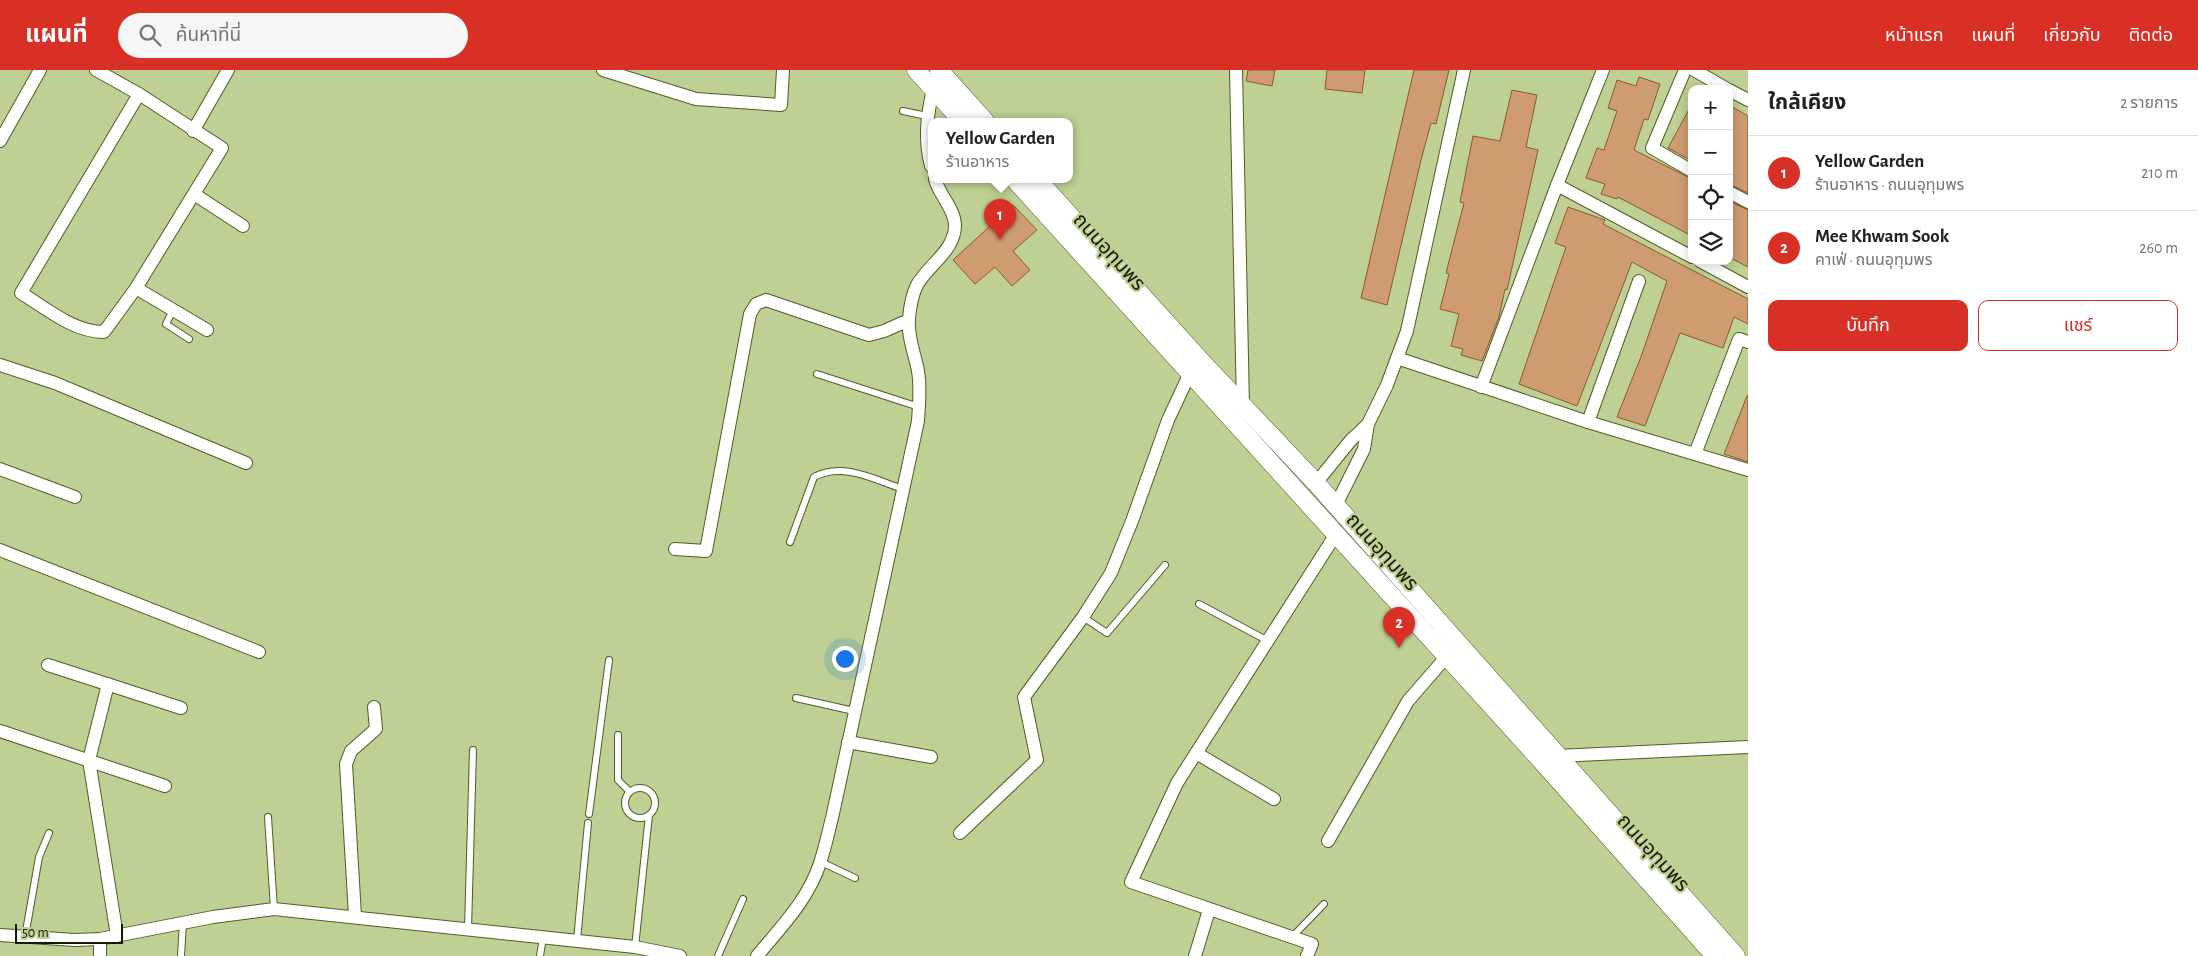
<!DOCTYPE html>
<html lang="th">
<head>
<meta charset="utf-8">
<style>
  body { margin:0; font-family:"Alegreya Sans","Noto Sans Thai",sans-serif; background:#f6f6f6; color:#202124 }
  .controls { position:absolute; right:15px; top:15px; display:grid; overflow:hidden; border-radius:10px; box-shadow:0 2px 12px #0003 }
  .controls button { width:45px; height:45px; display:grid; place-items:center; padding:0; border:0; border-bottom:1px solid #e0e0e0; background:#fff; color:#202124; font:25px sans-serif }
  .scale { position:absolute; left:15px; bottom:12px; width:108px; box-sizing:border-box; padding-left:5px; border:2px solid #151a04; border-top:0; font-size:14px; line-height:18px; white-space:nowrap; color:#151a04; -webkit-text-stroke:4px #bed093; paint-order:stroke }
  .you { position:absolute; left:844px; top:588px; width:18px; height:18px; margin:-12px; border:4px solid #fff; border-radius:50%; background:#1a73e8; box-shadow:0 0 0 8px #1a73e833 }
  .badge { display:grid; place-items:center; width:32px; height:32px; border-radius:50%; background:#d93025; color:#fff; font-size:16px; font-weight:700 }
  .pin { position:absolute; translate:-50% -41px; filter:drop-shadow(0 1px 2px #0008) }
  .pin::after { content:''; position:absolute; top:26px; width:18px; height:15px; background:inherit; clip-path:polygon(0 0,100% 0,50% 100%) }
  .popup { position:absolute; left:928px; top:48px; width:145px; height:65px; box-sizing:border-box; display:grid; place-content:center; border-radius:10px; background:#fff; filter:drop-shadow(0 1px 4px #0005); font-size:16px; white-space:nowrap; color:#757577 }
  .popup b { font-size:19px; color:#202124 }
  .popup::after { content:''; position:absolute; left:50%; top:100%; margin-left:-10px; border:10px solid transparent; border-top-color:#fff }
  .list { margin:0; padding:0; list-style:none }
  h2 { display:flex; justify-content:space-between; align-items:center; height:65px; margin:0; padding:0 20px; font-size:21px }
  h2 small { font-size:16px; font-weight:400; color:#757577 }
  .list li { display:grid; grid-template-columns:32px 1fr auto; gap:15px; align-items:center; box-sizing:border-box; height:75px; padding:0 20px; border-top:1px solid #e0e0e0 }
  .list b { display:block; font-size:19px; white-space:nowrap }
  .list p { margin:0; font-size:16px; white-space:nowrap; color:#757577 }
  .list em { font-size:16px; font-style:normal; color:#757577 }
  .actions { display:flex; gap:10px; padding:15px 20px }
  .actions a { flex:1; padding:11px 0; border:1px solid #d93025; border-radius:10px; text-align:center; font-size:18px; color:#d93025 }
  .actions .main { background:#d93025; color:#fff }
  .icon { flex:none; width:28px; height:28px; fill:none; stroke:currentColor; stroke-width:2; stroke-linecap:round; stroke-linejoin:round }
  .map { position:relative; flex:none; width:1748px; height:886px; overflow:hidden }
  header { display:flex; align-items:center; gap:30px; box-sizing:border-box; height:70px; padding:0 25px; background:#d93025; color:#fff }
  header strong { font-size:24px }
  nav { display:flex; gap:28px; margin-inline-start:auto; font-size:18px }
  .search { width:350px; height:45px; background:#f6f6f6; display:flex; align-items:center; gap:12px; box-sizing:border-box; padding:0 18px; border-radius:28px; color:#757577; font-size:19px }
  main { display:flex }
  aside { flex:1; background:#fff }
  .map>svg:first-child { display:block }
  .building { fill:#ce9c70; stroke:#87592e }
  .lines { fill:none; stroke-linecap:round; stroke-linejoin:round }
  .lane-casing { stroke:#4f5d23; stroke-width:8 }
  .street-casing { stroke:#4f5d23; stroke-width:14 }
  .secondary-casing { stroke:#4f5d23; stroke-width:19 }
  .lane { stroke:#fff; stroke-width:6 }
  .street { stroke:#fff; stroke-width:12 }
  .secondary { stroke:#fff; stroke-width:18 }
  .labels { text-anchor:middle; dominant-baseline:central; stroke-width:4.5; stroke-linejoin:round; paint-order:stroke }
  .street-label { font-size:20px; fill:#151a04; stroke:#bed093 }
</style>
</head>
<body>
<header>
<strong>แผนที่</strong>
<div class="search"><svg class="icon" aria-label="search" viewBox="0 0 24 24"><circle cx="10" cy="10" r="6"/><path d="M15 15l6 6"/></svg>ค้นหาที่นี่</div>
<nav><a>หน้าแรก</a><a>แผนที่</a><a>เกี่ยวกับ</a><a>ติดต่อ</a></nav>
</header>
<main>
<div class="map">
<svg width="1748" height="886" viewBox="0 0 1748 886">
  <rect width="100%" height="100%" fill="#bed093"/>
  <g class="building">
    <polygon points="1248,0 1275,0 1272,16 1246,11"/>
    <polygon points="1327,0 1365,0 1362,23 1325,19"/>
    <polygon points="1414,0 1449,0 1436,54 1431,53 1421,90 1387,235 1361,228"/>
    <polygon points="1639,7 1660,14 1648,50 1644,49 1634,80 1692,109 1692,166 1618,127 1617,129 1601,124 1605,114 1586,108 1597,78 1604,80 1617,41 1608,38 1617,10 1636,16"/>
    <polygon points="1512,20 1537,25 1526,77 1538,80 1507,220 1505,219 1499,247 1482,291 1461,285 1463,279 1451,276 1459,244 1440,239 1449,204 1446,203 1464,133 1460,132 1473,66 1500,71"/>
    <polygon points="1692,34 1692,91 1668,78"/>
    <polygon points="1729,35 1748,46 1748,123 1729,114"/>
    <polygon points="1729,131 1748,140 1748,197 1729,187"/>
    <polygon points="1013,135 1037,160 1013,181 1030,200 1012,216 995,197 975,214 953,190"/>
    <polygon points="1568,137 1605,150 1603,154 1748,229 1748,254 1734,247 1723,278 1680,263 1645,356 1617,347 1642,284 1667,211 1632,192 1577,336 1519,314 1566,177 1555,173"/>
    <polygon points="1747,326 1748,326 1748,392 1724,384"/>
  </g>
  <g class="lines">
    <g class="lane-casing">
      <g id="lane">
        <polyline points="903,41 927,46"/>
        <polyline points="173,240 166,254 189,269"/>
        <polyline points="817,304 919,337"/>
        <path d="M 790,472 L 814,407 C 844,392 873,409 903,419"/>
        <polyline points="1199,534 1268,571"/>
        <polyline points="1083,547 1107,563 1165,495"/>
        <polyline points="796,628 854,641"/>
        <polyline points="618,665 618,710 629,721"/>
        <circle cx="640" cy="733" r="15"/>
        <polyline points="589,744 609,590"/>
        <polyline points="268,747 274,839"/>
        <polyline points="821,792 855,808"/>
        <polyline points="468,859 473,680"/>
        <polyline points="1293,866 1324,834"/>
        <polyline points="25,867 39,787 49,763"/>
        <polyline points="577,870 588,753"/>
        <polyline points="635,877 649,745"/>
        <polyline points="181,886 183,853"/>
        <polyline points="540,886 543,867"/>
        <polyline points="718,886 743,829"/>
      </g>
    </g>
    <g class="street-casing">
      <g id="street">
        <path d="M 96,0 L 139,24 L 222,78 L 136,218 L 104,262 C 73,262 46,238 21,223 L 139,24"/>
        <polyline points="603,0 696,29 781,35 783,0"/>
        <polyline points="1236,0 1243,337"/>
        <polyline points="1685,0 1652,78 1692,101"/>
        <polyline points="1694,0 1727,19"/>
        <polyline points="1729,20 1748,30"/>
        <polyline points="193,61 228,0"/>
        <polyline points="0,71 40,0"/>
        <path d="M 931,96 C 924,69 927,46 933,19"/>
        <polyline points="1557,115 1692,187"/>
        <polyline points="1729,122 1748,132"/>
        <polyline points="194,124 243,156"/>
        <polyline points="1700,191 1748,217"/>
        <polyline points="136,218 207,260"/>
        <polyline points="1397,288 1588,352 1748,400"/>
        <polyline points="0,295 55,313 246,393"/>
        <polyline points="1481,317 1557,115 1603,0"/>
        <polyline points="1588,352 1639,211"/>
        <polyline points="1695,384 1739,269 1748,272"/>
        <polyline points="0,399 75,427"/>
        <polyline points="1316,413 1351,370 1368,354"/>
        <polyline points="1335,437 1364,379 1368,354 1387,315 1407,261 1464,0"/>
        <polyline points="675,479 706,481 750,244 756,234 766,230 869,265 884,261 909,250"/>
        <polyline points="0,480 259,582"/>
        <polyline points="48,595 181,638"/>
        <polyline points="108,614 89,690 117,866"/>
        <polyline points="0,661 165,716"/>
        <polyline points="848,672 931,687"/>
        <polyline points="1196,683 1274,729"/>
        <polyline points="1557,686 1748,677"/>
        <polyline points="960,763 1037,690 1024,627 1083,547 1111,503 1132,451 1168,350 1190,303"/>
        <polyline points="1328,771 1408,631 1447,586"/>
        <polyline points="355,846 346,694 351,681 376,659 374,637"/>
        <polyline points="0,865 75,870 100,869 213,847 274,839 635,877 680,886"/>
        <polyline points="100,886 100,869"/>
        <path d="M 757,886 C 781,857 808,830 820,793 C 825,779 828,763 832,748 L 918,351 C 919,334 921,318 918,301 C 915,284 907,266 909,248 C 910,237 912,225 917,215 C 929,194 956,180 955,154 C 954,138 939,125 935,109"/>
        <polyline points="1195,886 1209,840"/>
        <polyline points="1307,886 1312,874 1131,812 1177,713 1336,464"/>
      </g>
    </g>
    <g class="secondary-casing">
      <g id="secondary">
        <polyline points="916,0 962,51"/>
        <polyline points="939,0 985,51"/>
        <polyline points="1014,109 1546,696 1715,886"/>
        <polyline points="1037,109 1201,291 1316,413 1736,886"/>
      </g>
    </g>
    <use href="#lane" class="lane"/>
    <use href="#street" class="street"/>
    <use href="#secondary" class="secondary"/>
  </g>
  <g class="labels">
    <g class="street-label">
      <text transform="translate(1109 182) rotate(48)">ถนนอุทุมพร</text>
      <text transform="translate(1382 482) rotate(48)">ถนนอุทุมพร</text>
      <text transform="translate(1653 783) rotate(48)">ถนนอุทุมพร</text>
    </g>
  </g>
</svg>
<div class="controls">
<button>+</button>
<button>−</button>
<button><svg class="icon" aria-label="locate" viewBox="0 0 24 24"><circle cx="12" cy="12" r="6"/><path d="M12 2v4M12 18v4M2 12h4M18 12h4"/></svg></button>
<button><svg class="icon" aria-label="layers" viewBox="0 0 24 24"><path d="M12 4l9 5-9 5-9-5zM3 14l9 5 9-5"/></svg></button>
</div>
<div class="scale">50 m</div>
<div class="you"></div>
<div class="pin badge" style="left:1000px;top:170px">1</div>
<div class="popup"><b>Yellow Garden</b>ร้านอาหาร</div>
<div class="pin badge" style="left:1399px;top:578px">2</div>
</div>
<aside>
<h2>ใกล้เคียง<small>2 รายการ</small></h2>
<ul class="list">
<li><span class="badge">1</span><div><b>Yellow Garden</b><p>ร้านอาหาร · ถนนอุทุมพร</p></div><em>210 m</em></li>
<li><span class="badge">2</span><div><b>Mee Khwam Sook</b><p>คาเฟ่ · ถนนอุทุมพร</p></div><em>260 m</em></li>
</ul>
<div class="actions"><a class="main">บันทึก</a><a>แชร์</a></div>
</aside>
</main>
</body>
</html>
